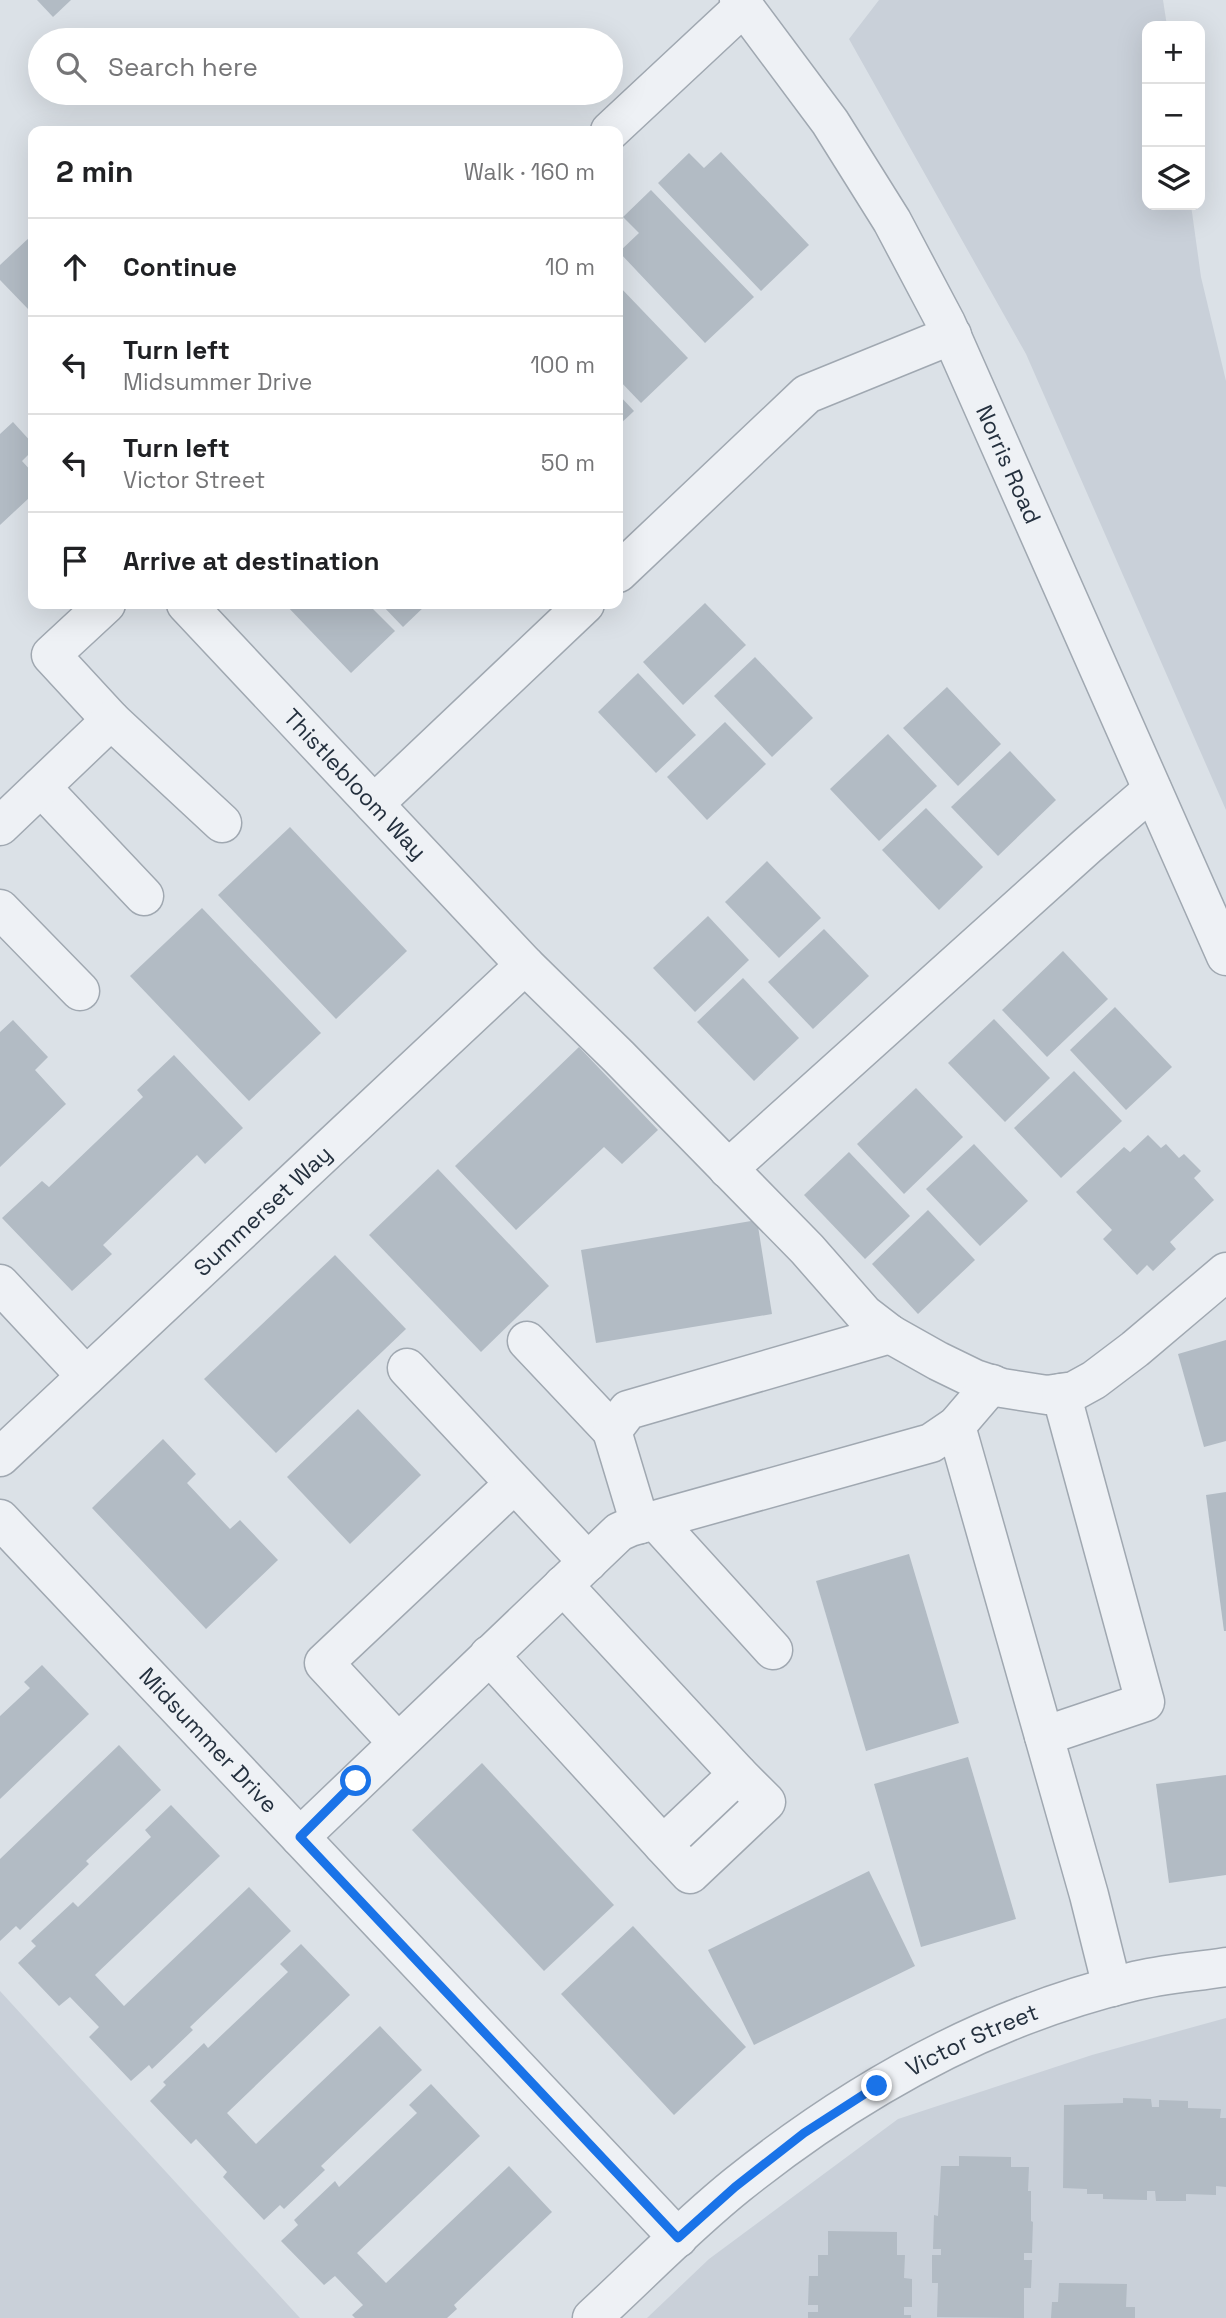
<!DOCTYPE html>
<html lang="en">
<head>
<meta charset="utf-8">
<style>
  body { margin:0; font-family:"Space Grotesk",sans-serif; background:#f6f6f6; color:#202124 }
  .controls { position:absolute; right:21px; top:21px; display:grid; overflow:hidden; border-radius:14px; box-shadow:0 7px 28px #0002 }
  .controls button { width:63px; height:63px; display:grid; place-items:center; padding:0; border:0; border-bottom:2px solid #e0e0e0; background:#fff; color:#202124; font:35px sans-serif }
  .stop { position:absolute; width:21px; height:21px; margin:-16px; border:5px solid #1a73e8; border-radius:50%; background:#fff }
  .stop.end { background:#1a73e8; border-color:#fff; box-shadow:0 2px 7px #0008 }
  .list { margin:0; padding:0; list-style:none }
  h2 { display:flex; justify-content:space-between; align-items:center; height:91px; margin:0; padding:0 28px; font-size:30px }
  h2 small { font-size:23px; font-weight:400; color:#757577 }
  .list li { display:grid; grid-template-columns:46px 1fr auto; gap:21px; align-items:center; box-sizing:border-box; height:98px; padding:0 28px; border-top:2px solid #e0e0e0 }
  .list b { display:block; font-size:26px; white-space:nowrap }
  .list p { margin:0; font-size:23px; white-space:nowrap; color:#757577 }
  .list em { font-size:23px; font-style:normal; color:#757577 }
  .icon { flex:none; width:38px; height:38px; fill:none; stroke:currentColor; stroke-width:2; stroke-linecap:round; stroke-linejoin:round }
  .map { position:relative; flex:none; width:1226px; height:2318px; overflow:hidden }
  .search { position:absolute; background:#fff; box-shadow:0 7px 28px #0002; left:28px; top:28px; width:595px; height:77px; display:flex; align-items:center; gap:18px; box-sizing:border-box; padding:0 24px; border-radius:38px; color:#757577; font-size:26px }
  .panel { position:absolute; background:#fff; box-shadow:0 7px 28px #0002; left:28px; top:126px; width:595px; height:483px; border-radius:14px }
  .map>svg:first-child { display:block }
  .built { fill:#c9d0d9 }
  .building { fill:#b2bbc4 }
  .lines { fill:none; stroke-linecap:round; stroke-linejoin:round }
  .minor-casing { stroke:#a0a8b1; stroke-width:41 }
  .minor { stroke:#eef1f5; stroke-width:38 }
  .route { stroke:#1a73e8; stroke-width:9 }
  .labels { text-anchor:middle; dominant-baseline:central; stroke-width:5; stroke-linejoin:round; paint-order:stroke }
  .street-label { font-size:23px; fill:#24303e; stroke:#eaf0f5 }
</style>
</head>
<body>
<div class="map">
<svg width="1226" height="2318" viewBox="0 0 1226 2318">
  <rect width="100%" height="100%" fill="#dbe1e7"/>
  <g class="built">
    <polygon points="879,0 1163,0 1167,26 1147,26 1147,205 1191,205 1201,277 1226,381 1226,810 1026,354 849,39"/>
    <polygon points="0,1991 300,2318 0,2318"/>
    <polygon points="1226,2018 1226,2318 647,2318 709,2259 898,2119 1092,2055"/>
  </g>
  <g class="building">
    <polygon points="37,0 71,0 53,17"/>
    <polygon points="721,152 809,245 761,291 658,183 689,153 704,168"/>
    <polygon points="651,190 754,297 705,343 619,252 639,233 623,217"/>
    <polygon points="31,236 33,239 33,306 29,310 0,280 0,265"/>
    <polygon points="618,285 688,358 641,403 618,379"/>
    <polygon points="618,394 634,411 618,426"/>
    <polygon points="13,422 33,444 33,450 22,461 33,473 33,503 29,498 0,525 0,434"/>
    <polygon points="705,603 746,645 683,705 643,662"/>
    <polygon points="285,604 368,604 395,631 351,673"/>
    <polygon points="381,604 427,604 403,627"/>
    <polygon points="755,657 813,718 772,757 714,696"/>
    <polygon points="638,673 696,735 656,773 598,712"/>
    <polygon points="947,687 1001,744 958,786 903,728"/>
    <polygon points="725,722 766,764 707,820 667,777"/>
    <polygon points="888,734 937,786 879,841 830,789"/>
    <polygon points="1010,751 1056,800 998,856 951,807"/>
    <polygon points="926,808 983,867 939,910 882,850"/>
    <polygon points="290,827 407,951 336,1019 218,895"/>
    <polygon points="767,861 821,918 779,958 725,902"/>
    <polygon points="202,908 321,1033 249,1101 130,976"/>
    <polygon points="708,916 749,960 695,1012 653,968"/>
    <polygon points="824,929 869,976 813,1029 768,982"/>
    <polygon points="1063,951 1108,999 1047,1057 1002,1010"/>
    <polygon points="743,978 799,1038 754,1081 697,1022"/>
    <polygon points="1115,1007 1172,1067 1126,1110 1070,1050"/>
    <polygon points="994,1019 1050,1078 1005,1122 948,1063"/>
    <polygon points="13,1020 48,1057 35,1070 66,1104 0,1167 0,1032"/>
    <polygon points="579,1047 658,1130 622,1164 604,1147 516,1230 455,1166"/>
    <polygon points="174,1055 243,1128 205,1164 197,1155 103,1245 112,1254 72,1291 2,1218 42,1181 49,1187 143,1097 137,1090"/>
    <polygon points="1074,1071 1122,1121 1061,1178 1014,1128"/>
    <polygon points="916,1088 963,1137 904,1194 857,1144"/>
    <polygon points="1148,1135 1161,1148 1166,1144 1179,1158 1184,1154 1201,1171 1194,1178 1214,1200 1170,1242 1176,1249 1153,1271 1147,1265 1137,1275 1103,1239 1112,1230 1076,1192 1124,1147 1130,1152"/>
    <polygon points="974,1144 1028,1201 980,1246 926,1189"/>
    <polygon points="849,1152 910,1216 865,1259 804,1195"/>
    <polygon points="438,1169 549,1286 481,1352 369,1235"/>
    <polygon points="928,1210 975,1260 918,1314 872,1264"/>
    <polygon points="757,1220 772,1314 596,1343 581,1250"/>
    <polygon points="335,1255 406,1329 276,1453 204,1379"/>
    <polygon points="1226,1340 1226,1441 1204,1447 1178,1354"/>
    <polygon points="358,1409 421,1475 350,1544 287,1477"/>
    <polygon points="163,1439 196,1474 187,1483 230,1529 240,1520 278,1560 206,1629 92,1508"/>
    <polygon points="1226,1492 1226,1631 1224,1631 1206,1495"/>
    <polygon points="909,1554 959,1723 866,1751 816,1581"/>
    <polygon points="42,1665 89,1714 0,1799 0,1716 30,1688 24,1682"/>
    <polygon points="119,1745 161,1790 86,1861 89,1864 20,1930 16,1926 0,1941 0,1859"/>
    <polygon points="968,1757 1016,1919 921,1947 874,1784"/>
    <polygon points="482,1763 614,1905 544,1971 412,1830"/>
    <polygon points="1226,1775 1226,1875 1169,1883 1156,1784"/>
    <polygon points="171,1805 220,1856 95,1975 124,2006 249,1887 291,1931 190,2027 193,2030 152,2069 149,2065 131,2081 89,2037 99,2027 70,1997 59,2006 18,1963 36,1946 31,1941 73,1902 78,1907 151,1837 145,1830"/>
    <polygon points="869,1871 915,1966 754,2045 708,1950"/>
    <polygon points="633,1926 746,2047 674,2115 561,1994"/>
    <polygon points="301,1944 350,1995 227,2113 256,2144 380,2026 422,2070 321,2166 325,2170 284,2209 280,2205 264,2220 223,2177 227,2172 196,2139 191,2144 150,2101 166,2085 163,2082 204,2043 208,2048 288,1972 280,1964"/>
    <polygon points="431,2084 480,2136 357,2253 386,2283 509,2166 552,2212 454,2305 457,2309 447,2318 355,2318 352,2315 363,2305 335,2276 324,2285 281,2241 298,2225 294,2220 335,2181 339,2187 417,2113 409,2105"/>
    <polygon points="1123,2098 1151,2099 1152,2107 1159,2107 1159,2100 1188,2101 1188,2108 1221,2109 1220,2118 1226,2118 1226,2187 1216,2186 1216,2195 1186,2194 1186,2201 1156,2201 1155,2191 1147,2191 1147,2200 1103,2199 1103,2194 1087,2194 1087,2189 1063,2188 1064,2105 1123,2103"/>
    <polygon points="959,2156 1011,2157 1011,2167 1029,2167 1028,2191 1031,2191 1031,2221 1033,2222 1032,2253 1024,2253 1024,2260 1032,2260 1031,2288 1024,2288 1024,2318 937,2317 938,2283 932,2283 932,2255 941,2255 941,2249 933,2249 934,2215 938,2216 941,2166 959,2166"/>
    <polygon points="828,2231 897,2232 897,2255 905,2255 904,2278 912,2279 912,2307 904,2307 904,2315 911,2315 911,2318 808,2318 808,2312 818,2312 818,2305 808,2305 809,2276 818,2276 818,2255 828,2255"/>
    <polygon points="1059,2283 1127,2284 1126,2307 1135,2307 1135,2318 1051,2318 1052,2302 1058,2302"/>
  </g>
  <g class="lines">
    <g class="minor-casing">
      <g id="minor">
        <path id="s1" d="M 739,0 L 830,122 L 892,221 L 946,323 L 1226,956"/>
        <polyline points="610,131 744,6"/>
        <polyline points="618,573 807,394 952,335"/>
        <polyline points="106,604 51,655 111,720"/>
        <path id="s2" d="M 186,604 L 525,965 L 619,1057 L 807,1249 L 864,1314 L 890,1334 L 938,1361 L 975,1379 L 1002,1388 L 1047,1395 L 1074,1391 L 1094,1380 L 1135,1349 L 1226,1272"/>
        <polyline points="41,787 144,896"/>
        <polyline points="374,804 585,604"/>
        <polyline points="0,826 111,720 222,823"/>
        <polyline points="0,909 80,991"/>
        <polyline points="728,1169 1087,846 1152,790"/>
        <polyline points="0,1284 86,1376"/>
        <polyline points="527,1341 612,1431"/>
        <polyline points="407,1368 588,1562"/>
        <polyline points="956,1426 1089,1895 1112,1987"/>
        <path id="s3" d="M 0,1457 L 525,965"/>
        <path id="s4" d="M 0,1519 L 678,2238"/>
        <polyline points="655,1520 773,1650"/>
        <polyline points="640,1524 612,1431 628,1410 890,1334"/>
        <polyline points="489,1655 663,1845 738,1774 563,1585"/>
        <polyline points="1044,1736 1145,1702 1061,1393"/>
        <polyline points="397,1742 324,1663 514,1484"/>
        <polyline points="300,1837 619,1532 630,1527 931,1443 956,1426 992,1384"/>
        <polyline points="663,1845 690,1874 766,1802 738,1774"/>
        <path id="s5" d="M 592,2318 C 640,2274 686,2226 737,2185 C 853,2092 986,2017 1131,1982 C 1162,1974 1195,1972 1226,1967"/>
      </g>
    </g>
    <use href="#minor" class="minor"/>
  </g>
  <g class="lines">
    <polyline class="route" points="356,1781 300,1837 678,2238 735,2187 804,2133 877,2086"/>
  </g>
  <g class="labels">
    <g class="street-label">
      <text stroke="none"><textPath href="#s1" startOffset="539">Norris Road</textPath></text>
      <text stroke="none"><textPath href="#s2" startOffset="247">Thistlebloom Way</textPath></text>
      <text stroke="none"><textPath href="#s3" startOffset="360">Summerset Way</textPath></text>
      <text stroke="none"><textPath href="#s4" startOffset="304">Midsummer Drive</textPath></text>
      <text stroke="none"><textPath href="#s5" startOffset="474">Victor Street</textPath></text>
    </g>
  </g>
</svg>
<div class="controls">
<button>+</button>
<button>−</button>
<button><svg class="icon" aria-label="layers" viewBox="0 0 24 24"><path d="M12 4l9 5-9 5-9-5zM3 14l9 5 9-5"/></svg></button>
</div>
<div class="stop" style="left:356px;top:1781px"></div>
<div class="stop end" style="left:877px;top:2086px"></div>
<div class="search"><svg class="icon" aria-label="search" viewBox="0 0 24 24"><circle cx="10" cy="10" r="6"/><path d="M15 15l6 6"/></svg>Search here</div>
<section class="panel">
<h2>2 min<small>Walk · 160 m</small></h2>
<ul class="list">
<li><svg class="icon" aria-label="ahead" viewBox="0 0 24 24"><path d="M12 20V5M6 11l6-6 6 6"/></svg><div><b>Continue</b></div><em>10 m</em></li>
<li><svg class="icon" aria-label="left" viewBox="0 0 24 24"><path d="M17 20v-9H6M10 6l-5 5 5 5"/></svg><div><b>Turn left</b><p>Midsummer Drive</p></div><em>100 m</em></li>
<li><svg class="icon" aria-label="left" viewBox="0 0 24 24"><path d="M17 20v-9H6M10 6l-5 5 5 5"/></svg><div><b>Turn left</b><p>Victor Street</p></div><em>50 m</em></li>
<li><svg class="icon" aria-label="arrive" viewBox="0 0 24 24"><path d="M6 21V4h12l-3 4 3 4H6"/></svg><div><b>Arrive at destination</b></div></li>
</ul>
</section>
</div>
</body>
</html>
